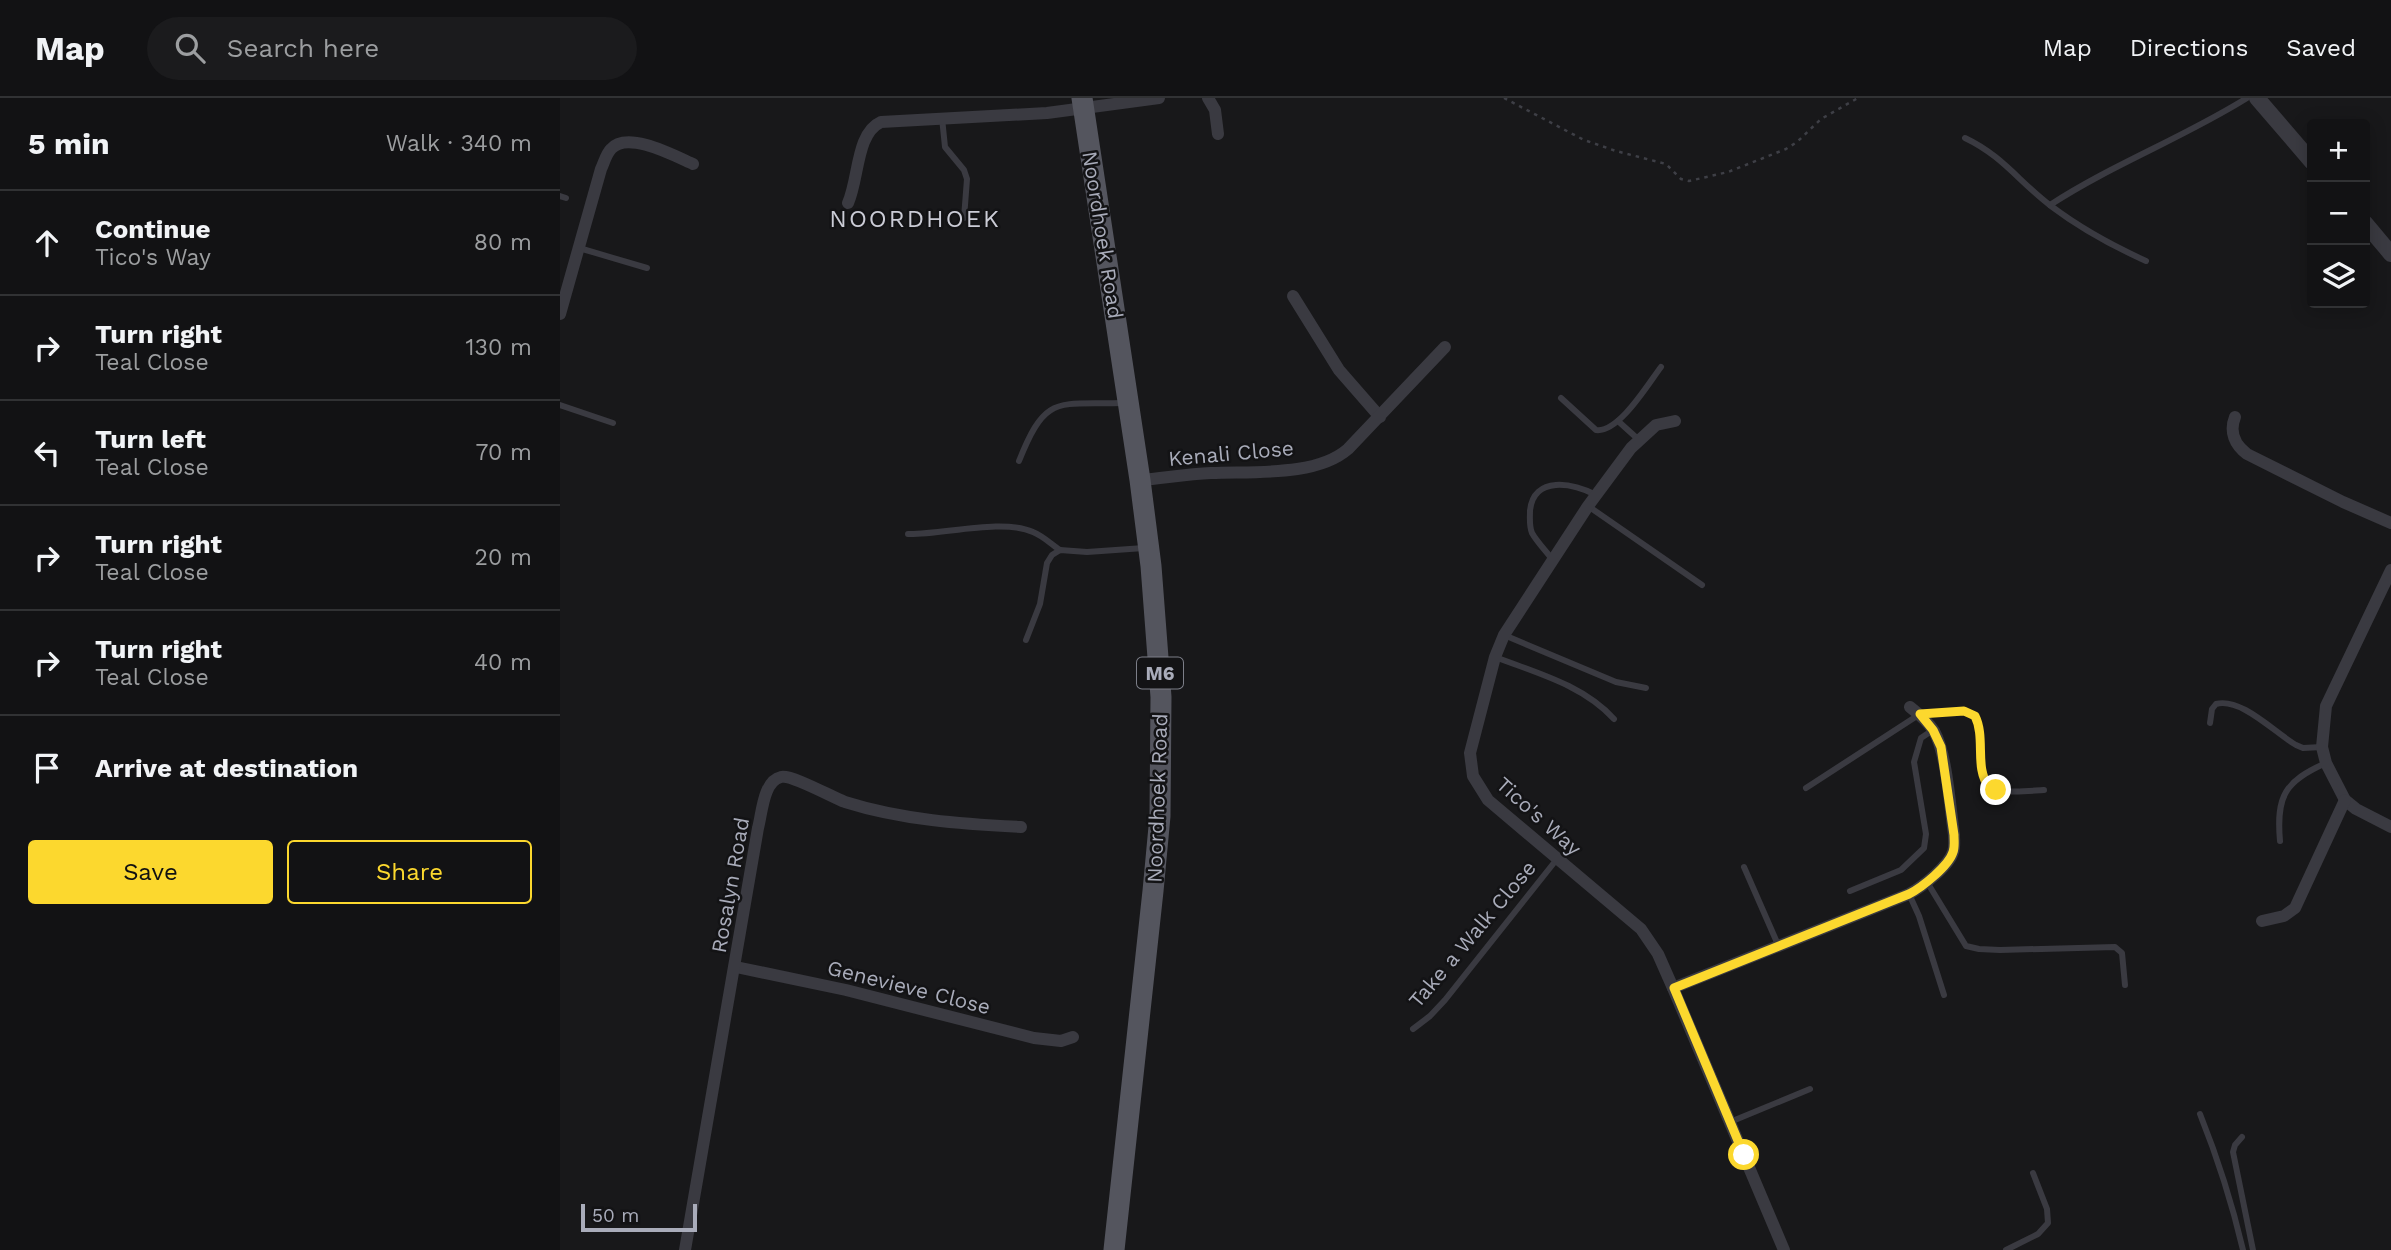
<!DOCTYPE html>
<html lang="en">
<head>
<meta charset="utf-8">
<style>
  body { margin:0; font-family:"Work Sans",sans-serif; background:#1b1b1d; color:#f1f3f6 }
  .controls { position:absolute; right:21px; top:21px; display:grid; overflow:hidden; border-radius:7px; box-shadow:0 4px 18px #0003 }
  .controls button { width:63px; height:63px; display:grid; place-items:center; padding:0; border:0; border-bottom:2px solid #313234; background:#121214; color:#f1f3f6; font:35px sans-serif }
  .scale { position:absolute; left:21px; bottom:18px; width:116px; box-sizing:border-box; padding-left:7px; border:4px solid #a9acba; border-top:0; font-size:19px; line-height:24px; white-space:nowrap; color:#a9acba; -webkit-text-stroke:5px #131315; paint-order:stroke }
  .stop { position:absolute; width:21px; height:21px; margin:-16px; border:5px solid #fcd82e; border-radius:50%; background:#fff }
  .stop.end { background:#fcd82e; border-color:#fff; box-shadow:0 2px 7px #0008 }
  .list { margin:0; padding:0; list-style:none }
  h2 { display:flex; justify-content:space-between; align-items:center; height:91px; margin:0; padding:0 28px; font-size:30px }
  h2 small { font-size:23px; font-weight:400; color:#9c9ea0 }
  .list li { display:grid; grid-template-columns:46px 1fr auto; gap:21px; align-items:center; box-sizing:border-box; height:105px; padding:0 28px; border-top:2px solid #313234 }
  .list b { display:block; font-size:26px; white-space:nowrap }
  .list p { margin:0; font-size:23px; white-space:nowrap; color:#9c9ea0 }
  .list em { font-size:23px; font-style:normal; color:#9c9ea0 }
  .actions { display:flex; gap:14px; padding:21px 28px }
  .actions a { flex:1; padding:16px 0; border:2px solid #fcd82e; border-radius:7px; text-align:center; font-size:24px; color:#fcd82e }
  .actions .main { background:#fcd82e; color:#111 }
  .icon { flex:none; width:38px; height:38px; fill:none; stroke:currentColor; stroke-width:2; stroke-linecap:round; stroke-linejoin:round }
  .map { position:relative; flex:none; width:1831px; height:1152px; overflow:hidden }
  header { display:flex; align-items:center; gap:42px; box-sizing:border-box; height:98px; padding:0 35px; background:#121214; border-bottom:2px solid #313234 }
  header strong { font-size:33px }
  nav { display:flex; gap:38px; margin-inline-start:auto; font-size:24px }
  .search { width:490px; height:63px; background:#1b1b1d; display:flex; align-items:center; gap:18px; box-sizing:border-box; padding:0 24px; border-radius:38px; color:#9c9ea0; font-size:26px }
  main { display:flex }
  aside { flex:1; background:#121214 }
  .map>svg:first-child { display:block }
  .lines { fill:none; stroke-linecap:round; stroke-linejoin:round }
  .path { stroke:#3e3f46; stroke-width:2.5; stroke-dasharray:3.5 5; stroke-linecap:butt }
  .service { stroke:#3a3a41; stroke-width:6 }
  .minor { stroke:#3a3a41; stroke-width:12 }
  .tertiary { stroke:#3a3a41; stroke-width:16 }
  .primary { stroke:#54555e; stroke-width:21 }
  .route { stroke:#fcd82e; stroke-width:9 }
  .labels { text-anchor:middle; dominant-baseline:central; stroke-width:5; stroke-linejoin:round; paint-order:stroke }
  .shield { fill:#131315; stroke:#7c7e88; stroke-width:2 }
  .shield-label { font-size:19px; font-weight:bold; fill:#a9acba }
  .street-label { font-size:21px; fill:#a9acba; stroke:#131315 }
  .quarter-label { font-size:24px; letter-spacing:2px; fill:#cbccd6; stroke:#131315 }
</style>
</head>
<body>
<header>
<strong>Map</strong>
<div class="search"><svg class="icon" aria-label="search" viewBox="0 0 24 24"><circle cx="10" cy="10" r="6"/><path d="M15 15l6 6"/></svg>Search here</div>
<nav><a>Map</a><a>Directions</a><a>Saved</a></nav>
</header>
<main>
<aside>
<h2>5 min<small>Walk · 340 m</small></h2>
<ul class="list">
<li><svg class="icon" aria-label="ahead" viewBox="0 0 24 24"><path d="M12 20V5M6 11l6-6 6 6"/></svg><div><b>Continue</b><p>Tico's Way</p></div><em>80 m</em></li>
<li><svg class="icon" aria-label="right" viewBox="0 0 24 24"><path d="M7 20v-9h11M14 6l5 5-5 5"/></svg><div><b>Turn right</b><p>Teal Close</p></div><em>130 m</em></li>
<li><svg class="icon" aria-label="left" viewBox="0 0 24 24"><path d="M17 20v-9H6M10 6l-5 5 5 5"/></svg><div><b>Turn left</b><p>Teal Close</p></div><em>70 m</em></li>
<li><svg class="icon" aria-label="right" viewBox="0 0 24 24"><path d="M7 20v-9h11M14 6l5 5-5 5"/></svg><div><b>Turn right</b><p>Teal Close</p></div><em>20 m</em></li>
<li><svg class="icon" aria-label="right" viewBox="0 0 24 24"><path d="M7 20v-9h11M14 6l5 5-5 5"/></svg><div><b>Turn right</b><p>Teal Close</p></div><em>40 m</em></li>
<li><svg class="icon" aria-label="arrive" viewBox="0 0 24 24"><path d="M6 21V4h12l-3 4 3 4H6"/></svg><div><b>Arrive at destination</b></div></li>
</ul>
<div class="actions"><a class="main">Save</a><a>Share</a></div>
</aside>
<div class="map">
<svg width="1831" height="1152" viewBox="0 0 1831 1152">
  <rect width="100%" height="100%" fill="#18181a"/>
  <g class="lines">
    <polyline class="path" points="944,0 1024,42 1056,53 1106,66 1121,81 1129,83 1168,74 1226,51 1237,44 1261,21 1298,0"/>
    <g class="service">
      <polyline points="382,20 385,49 404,72 407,81 404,120"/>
      <path d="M 1405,40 C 1443,58 1459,84 1491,108 C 1520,130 1553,148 1586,163"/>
      <polyline points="0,98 6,100"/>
      <path d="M 1490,107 C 1553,66 1623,40 1687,0"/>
      <polyline points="19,150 87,170"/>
      <path d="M 1001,300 L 1036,332 C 1059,335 1088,286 1101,269"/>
      <polyline points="0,307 53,325"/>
      <polyline points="1058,323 1079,342"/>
      <path d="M 459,363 C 486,295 497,307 563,305"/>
      <polyline points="1028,408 1142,487"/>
      <path d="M 348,436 C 382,437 442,420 473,434 C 483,438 491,446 500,452"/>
      <path d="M 992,461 C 986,453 977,444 972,435 C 969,428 970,420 970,413 C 973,377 1014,385 1036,397"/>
      <polyline points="944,537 1056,584 1086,590"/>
      <polyline points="466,542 480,506 487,465 492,457 500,452 527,454 584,450"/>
      <path d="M 935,559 C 977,575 1023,587 1054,621"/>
      <path d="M 1650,625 L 1652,611 L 1656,606 C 1681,599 1715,635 1736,647 L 1743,650 L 1762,649"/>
      <path d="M 1246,690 L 1360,616 L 1404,613 L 1415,618 L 1418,624 L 1422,676 L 1429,689 C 1446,696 1466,693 1484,692"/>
      <path d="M 1720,743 C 1716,698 1725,683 1766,665"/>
      <polyline points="1184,769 1219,849"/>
      <polyline points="1367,784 1406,848 1419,851 1440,852 1555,849 1562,855 1565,887"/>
      <polyline points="1290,793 1341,772 1364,750 1366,736 1354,664 1361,640 1373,632"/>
      <polyline points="1349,796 1359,818 1384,897"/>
      <polyline points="853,931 870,918 885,902 997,761"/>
      <path d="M 1640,1016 C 1658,1061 1672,1105 1683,1152"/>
      <polyline points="1170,1024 1250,991"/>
      <polyline points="1682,1039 1675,1047 1673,1054 1693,1152"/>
      <polyline points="1446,1152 1478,1136 1488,1125 1487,1111 1473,1075"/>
    </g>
    <g class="minor">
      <polyline points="648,0 655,12 658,36"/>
      <path d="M 288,105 C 299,81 296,35 321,24 L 487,15 L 599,0"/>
      <polyline points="733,198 779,272 820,319"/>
      <path d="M 0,216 L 41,71 C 44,65 46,56 51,51 C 67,32 115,58 133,66"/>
      <path d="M 1675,319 C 1669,334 1675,347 1687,356 L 1783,404 L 1831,425"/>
      <polyline points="1115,323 1096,327 1071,350 1028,408 944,537 935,559 910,655 913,678 928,702 1081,831 1098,856 1113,890 1224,1152"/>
      <path d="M 580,382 C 604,380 627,376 651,375 C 692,373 756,379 788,351 L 885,249"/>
      <polyline points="1831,472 1766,608 1762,649 1766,665 1785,702 1796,711 1831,729"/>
      <polyline points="1702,823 1724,818 1735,810 1785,702"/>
      <polyline points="176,869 286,892 474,940 501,943 513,939"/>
      <path d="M 1113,890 L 1349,796 C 1362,789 1389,768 1393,754 C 1395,749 1394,743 1394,737 C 1390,710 1387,656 1374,633 C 1368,624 1359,616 1350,609"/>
      <path d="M 125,1152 L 198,730 C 202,716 203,683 221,679 C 231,676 272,699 285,704 C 342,722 402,726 461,729"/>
    </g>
    <g class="tertiary">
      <polyline points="1697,0 1752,64"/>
      <polyline points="1805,125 1831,156"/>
    </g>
    <polyline class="primary" points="522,0 580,382 591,468 601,599 600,718 593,793 554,1152"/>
  </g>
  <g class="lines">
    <path class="route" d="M 1184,1057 L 1114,890 L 1349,796 C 1361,790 1389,768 1393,754 C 1395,749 1394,743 1394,737 L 1381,649 L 1373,632 L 1360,616 L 1404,613 L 1415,618 C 1426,640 1414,670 1429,689 L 1436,692"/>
  </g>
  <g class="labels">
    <rect class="shield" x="577" y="559.5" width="46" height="31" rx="5"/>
    <g class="shield-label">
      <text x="600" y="575">M6</text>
    </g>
    <g class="street-label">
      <text transform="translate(543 137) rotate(81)">Noordhoek Road</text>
      <text transform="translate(671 355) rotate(-5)">Kenali Close</text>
      <text transform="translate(597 700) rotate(-88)">Noordhoek Road</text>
      <text transform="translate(979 718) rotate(42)">Tico's Way</text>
      <text transform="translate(170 787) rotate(-80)">Rosalyn Road</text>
      <text transform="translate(912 836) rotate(-50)">Take a Walk Close</text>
      <text transform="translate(349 889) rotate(14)">Genevieve Close</text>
    </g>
    <g class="quarter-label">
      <text x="355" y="121">NOORDHOEK</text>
    </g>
  </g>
</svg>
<div class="controls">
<button>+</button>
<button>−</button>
<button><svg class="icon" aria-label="layers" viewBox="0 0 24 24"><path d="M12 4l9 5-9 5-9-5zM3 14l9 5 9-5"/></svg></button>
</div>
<div class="scale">50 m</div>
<div class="stop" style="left:1184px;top:1057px"></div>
<div class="stop end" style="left:1436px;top:692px"></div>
</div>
</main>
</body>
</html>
